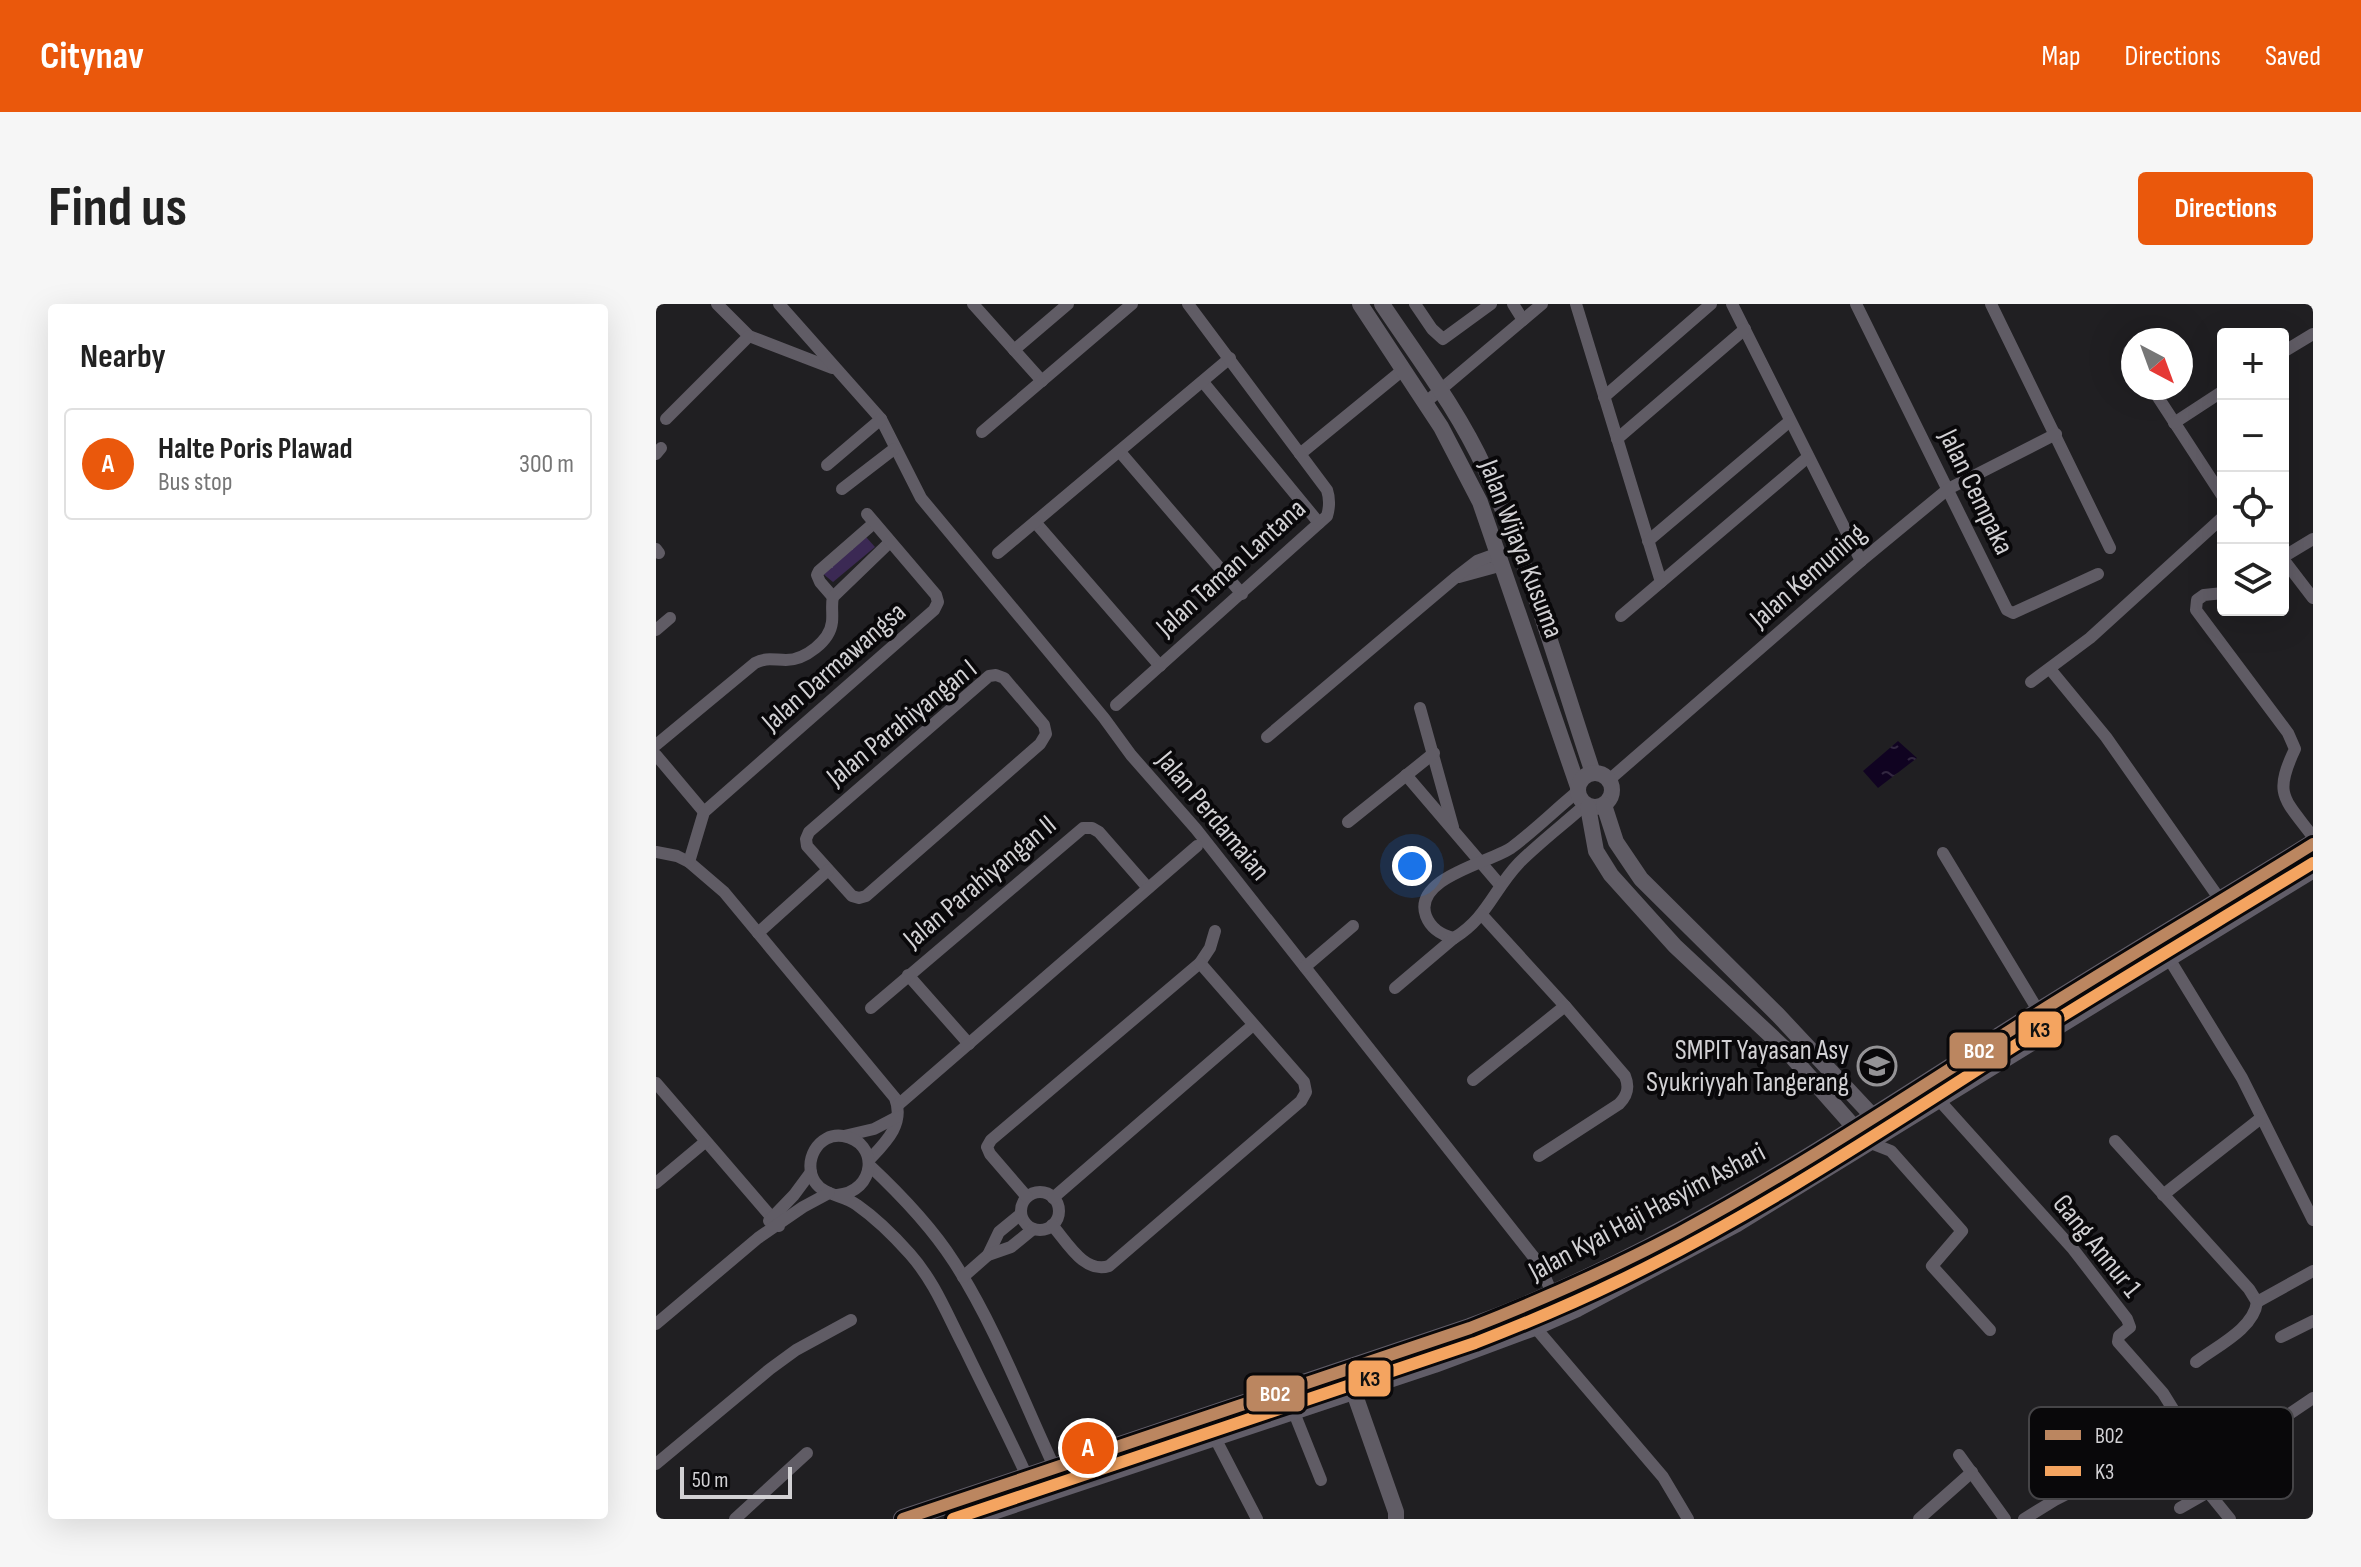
<!DOCTYPE html>
<html lang="en">
<head>
<meta charset="utf-8">
<style>
  body { margin:0; font-family:"Sofia Sans Condensed",sans-serif; background:#f6f6f6; color:#222 }
  .controls { position:absolute; right:24px; top:24px; display:grid; overflow:hidden; border-radius:8px; box-shadow:0 8px 32px #0002 }
  .controls button { width:72px; height:72px; display:grid; place-items:center; padding:0; border:0; border-bottom:2px solid #e0e0e0; background:#fff; color:#222; font:40px sans-serif }
  .compass { position:absolute; left:1465px; top:24px; width:72px; height:72px; border-radius:50%; background:#fff; box-shadow:0 8px 32px #0002; rotate:139deg }
  .scale { position:absolute; left:24px; bottom:20px; width:112px; box-sizing:border-box; padding-left:8px; border:4px solid #d2d1d4; border-top:0; font-size:22px; line-height:28px; white-space:nowrap; color:#d2d1d4; -webkit-text-stroke:6px #09080a; paint-order:stroke }
  .you { position:absolute; left:756px; top:562px; width:28px; height:28px; margin:-20px; border:6px solid #fff; border-radius:50%; background:#1a73e8; box-shadow:0 0 0 12px #1a73e833 }
  .badge { display:grid; place-items:center; width:52px; height:52px; border-radius:50%; background:#ea580c; color:#fff; font-size:26px; font-weight:700 }
  .pin { position:absolute; translate:-50% -50%; border:4px solid #fff; box-shadow:0 2px 8px #0006 }
  .list { margin:0; padding:0; list-style:none }
  h2 { display:flex; justify-content:space-between; align-items:center; height:104px; margin:0; padding:0 32px; font-size:34px }
  h2 small { font-size:26px; font-weight:400; color:#767676 }
  .list li { display:grid; grid-template-columns:52px 1fr auto; gap:24px; align-items:center; box-sizing:border-box; height:112px; margin:0 16px 16px; padding:0 16px; border:2px solid #e0e0e0; border-radius:8px }
  .list b { display:block; font-size:30px; white-space:nowrap }
  .list p { margin:0; font-size:26px; white-space:nowrap; color:#767676 }
  .list em { font-size:26px; font-style:normal; color:#767676 }
  .icon { flex:none; width:44px; height:44px; fill:none; stroke:currentColor; stroke-width:2; stroke-linecap:round; stroke-linejoin:round }
  .map { position:relative; flex:none; width:1657px; height:1215px; overflow:hidden; border-radius:8px }
  header { display:flex; align-items:center; gap:48px; box-sizing:border-box; height:112px; padding:0 40px; background:#ea580c; color:#fff }
  header strong { font-size:38px }
  nav { display:flex; gap:44px; margin-inline-start:auto; font-size:28px }
  .intro { display:flex; align-items:center; justify-content:space-between; box-sizing:border-box; height:192px; padding:0 48px }
  h1 { margin:0; font-size:56px }
  .button { padding:20px 36px; border-radius:8px; background:#ea580c; color:#fff; font-size:28px; font-weight:700 }
  main { display:flex; gap:48px; padding:0 48px }
  aside { flex:1; background:#fff; border-radius:8px; box-shadow:0 8px 32px #0002 }
  .map>svg:first-child { display:block }
  .park { fill:url(#park-crowns) }
  .water { fill:url(#water-ripples) }
  .lines { fill:none; stroke-linecap:round; stroke-linejoin:round }
  .minor { stroke:#605c65; stroke-width:12 }
  .tertiary { stroke:#605c65; stroke-width:16 }
  .primary { stroke:#615d68; stroke-width:20 }
  .bus-1-casing { stroke:#09080a; stroke-width:18 }
  .bus-2-casing { stroke:#09080a; stroke-width:18 }
  .bus-1 { stroke:#bb8660; stroke-width:12 }
  .bus-2 { stroke:#f4a460; stroke-width:12 }
  .labels { text-anchor:middle; dominant-baseline:central; stroke-width:8; stroke-linejoin:round; paint-order:stroke }
  .street-label { font-size:28px; fill:#d2d1d4; stroke:#09080a }
  .poi-label { font-size:28px; fill:#d2d1d4; stroke:#09080a; text-anchor:end }
  .key { fill:#09080a; stroke:#454447; stroke-width:2 }
  .key-label { font-size:22px; fill:#d2d1d4 }
  .line-badge { stroke:#09080a; stroke-width:3 }
  .badge-label { font-size:22px; text-anchor:middle; font-weight:bold; fill:#fff }
  .pale-badge-label { font-size:22px; text-anchor:middle; font-weight:bold; fill:#111 }
</style>
</head>
<body>
<header>
<strong>Citynav</strong>
<nav><a>Map</a><a>Directions</a><a>Saved</a></nav>
</header>
<div class="intro"><h1>Find us</h1><a class="button">Directions</a></div>
<main>
<aside>
<h2>Nearby<small></small></h2>
<ul class="list">
<li><span class="badge">A</span><div><b>Halte Poris Plawad</b><p>Bus stop</p></div><em>300 m</em></li>
</ul>
</aside>
<div class="map">
<svg width="1657" height="1215" viewBox="0 0 1657 1215">
  <defs>
    <pattern id="park-crowns" width="20" height="18" patternUnits="userSpaceOnUse" patternTransform="scale(2)"><rect width="20" height="18" fill="#3b2954"/><path d="M2 6a3 3 0 1 1 6 0M12 15a3 3 0 1 1 6 0" fill="none" stroke="#56476c"/></pattern>
    <pattern id="water-ripples" width="26" height="14" patternUnits="userSpaceOnUse" patternTransform="scale(2)"><rect width="26" height="14" fill="#100321"/><path d="M2 4q2-2 4 0t4 0M15 11q2-2 4 0t4 0" fill="none" stroke="#322740"/></pattern>
  </defs>
  <rect width="100%" height="100%" fill="#201f22"/>
  <polygon class="park" points="210,233 219,243 177,278 166,269"/>
  <polygon class="water" points="1242,437 1261,454 1222,484 1207,467"/>
  <g class="lines">
    <g class="minor">
      <polyline points="61,0 93,32 176,64"/>
      <polyline points="123,0 225,115 265,194 448,414 475,451 540,525 884,961 897,992"/>
      <polyline points="317,0 386,77"/>
      <polyline points="759,0 776,25 787,35 835,0"/>
      <polyline points="857,0 867,16"/>
      <polyline points="920,0 1005,278"/>
      <polyline points="1076,0 1205,257"/>
      <polyline points="1200,0 1351,306 1357,309 1442,270"/>
      <polyline points="1335,0 1454,244"/>
      <polyline points="358,46 412,0"/>
      <polyline points="1473,47 1477,53"/>
      <polyline points="1627,48 1657,30"/>
      <polyline points="547,78 663,219"/>
      <polyline points="1496,84 1567,193"/>
      <polyline points="948,93 1055,0"/>
      <polyline points="770,98 886,0"/>
      <polyline points="10,115 93,32"/>
      <polyline points="1518,119 1567,87"/>
      <polyline points="326,128 476,0"/>
      <polyline points="961,135 1089,25"/>
      <polyline points="464,148 586,290"/>
      <polyline points="0,150 5,144"/>
      <polyline points="644,150 748,65"/>
      <polyline points="171,161 225,115"/>
      <polyline points="186,185 238,145"/>
      <polyline points="379,218 504,362"/>
      <polyline points="992,237 1134,117"/>
      <polyline points="0,245 3,249"/>
      <polyline points="342,249 574,54"/>
      <polyline points="1627,253 1657,235"/>
      <polyline points="1627,255 1657,294"/>
      <polyline points="803,273 847,261"/>
      <path d="M 1567,289 L 1548,291 L 1541,296 L 1540,306 L 1632,429 L 1639,445 C 1617,491 1628,494 1657,533"/>
      <polyline points="177,293 164,278 161,271 163,267 218,219"/>
      <polyline points="965,312 1152,153"/>
      <polyline points="0,326 14,314"/>
      <polyline points="1394,365 1450,433 1565,597"/>
      <polygon points="340,371 348,374 388,421 390,430 384,440 210,592 203,594 196,592 151,542 150,535 153,528 333,372"/>
      <polyline points="1375,378 1434,334 1567,213"/>
      <path d="M 460,401 L 671,212 C 674,202 674,195 671,186 L 532,0"/>
      <polyline points="764,404 797,523"/>
      <polyline points="611,433 799,274 821,257 843,249"/>
      <path d="M 0,441 L 99,359 C 110,353 118,356 130,356 C 149,356 174,337 176,318 C 177,309 175,301 177,293 L 234,238"/>
      <polyline points="0,451 48,508"/>
      <polyline points="750,471 844,581"/>
      <polyline points="953,476 1205,257 1292,185 1400,130"/>
      <path d="M 921,488 C 899,506 878,527 855,544 C 835,558 756,574 770,612 C 775,625 785,631 798,634 C 831,614 838,585 863,559 C 884,538 908,520 929,501"/>
      <polyline points="692,518 778,449"/>
      <path d="M 0,548 L 21,552 L 33,558 L 68,588 L 239,794 C 249,820 230,838 213,856"/>
      <polyline points="1287,549 1383,708"/>
      <polyline points="33,558 48,508 278,306 282,298 280,291 211,210"/>
      <path d="M 826,611 L 909,702 L 969,772 C 974,784 971,792 963,800 L 883,852"/>
      <polyline points="102,629 172,566"/>
      <polyline points="1512,653 1586,774 1657,916"/>
      <polyline points="649,663 697,622"/>
      <polyline points="252,671 313,740"/>
      <polyline points="739,684 798,634"/>
      <polyline points="215,704 427,524 436,524 443,528 492,584"/>
      <polyline points="817,776 909,702"/>
      <polyline points="0,779 123,922"/>
      <polyline points="1282,795 1417,945 1471,1015 1474,1023 1463,1032 1462,1038 1507,1089 1552,1162 1556,1162 1657,1094"/>
      <polyline points="242,801 541,542"/>
      <polyline points="188,832 218,825 241,813"/>
      <polyline points="1459,837 1593,985 1601,998 1657,967"/>
      <polyline points="1212,838 1235,847 1306,927 1276,962 1334,1026"/>
      <path d="M 213,861 C 244,890 275,922 298,958 C 340,1023 368,1099 401,1169"/>
      <polyline points="0,879 49,838"/>
      <circle cx="384" cy="907" r="19"/>
      <path d="M 181,891 C 220,888 224,838 187,832 C 162,828 146,858 159,878 C 168,892 188,891 201,901 C 221,915 238,932 254,950 C 279,978 292,1013 309,1045 C 330,1089 353,1132 373,1177"/>
      <polyline points="1507,891 1605,814"/>
      <polyline points="371,893 334,850 331,843 335,836 544,659 554,644 559,627"/>
      <polyline points="397,894 597,721"/>
      <polyline points="113,917 138,891 155,868"/>
      <path d="M 396,921 C 411,938 428,970 453,962 L 645,797 L 650,788 L 648,778 L 544,659"/>
      <polyline points="332,951 343,928 365,910"/>
      <polyline points="307,973 332,951 355,943 377,925"/>
      <polyline points="0,1020 102,934 147,903 173,889"/>
      <polyline points="878,1022 1007,1173 1032,1215"/>
      <polyline points="1625,1033 1657,1017"/>
      <path d="M 1540,1058 C 1559,1043 1598,1025 1601,998"/>
      <polyline points="637,1106 665,1176"/>
      <polyline points="558,1132 601,1215"/>
      <polyline points="1303,1151 1349,1215"/>
      <polyline points="0,1160 114,1065 140,1046 195,1016"/>
      <polyline points="1524,1204 1552,1188 1574,1215"/>
      <polyline points="79,1215 151,1149"/>
      <polyline points="1263,1215 1316,1168"/>
      <polyline points="1368,1215 1399,1196 1456,1167 1527,1119"/>
    </g>
    <g class="tertiary">
      <polyline points="704,0 785,123 824,198 922,483"/>
      <path d="M 726,0 C 762,54 802,106 829,165 C 874,262 903,368 937,469"/>
      <circle cx="939" cy="486" r="17"/>
      <polyline points="948,501 960,538 985,575 1122,711 1224,820"/>
      <polyline points="932,503 940,547 955,571 1019,642 1129,745 1205,831"/>
      <polyline points="694,1077 740,1208 740,1215"/>
    </g>
    <g class="primary">
      <path d="M 247,1215 L 814,1024 C 1008,953 1180,837 1353,727 C 1453,663 1556,603 1657,540"/>
      <polyline points="310,1215 778,1059 878,1022 921,1003 1079,919 1657,564"/>
    </g>
    <g class="bus-1-casing">
      <path id="bus-1" d="M 247,1215 L 814,1024 C 885,996 955,965 1023,929 C 1138,867 1248,794 1358,724 C 1457,661 1558,602 1657,540"/>
    </g>
    <g class="bus-2-casing">
      <path id="bus-2" d="M 297,1215 L 819,1039 C 868,1020 916,1000 963,977 C 1103,909 1233,822 1363,739 C 1460,678 1559,619 1657,559"/>
    </g>
    <use href="#bus-1" class="bus-1"/>
    <use href="#bus-2" class="bus-2"/>
  </g>
  <defs>
    <g id="school-ring" transform="scale(2)"><circle r="9.5" fill="#09080a" stroke="#949396" stroke-width="1.5"/><path d="M0-5L7-2L0 1L-7-2ZM-4 1L0 2.5L4 1V4Q0 6-4 4Z" fill="#949396"/></g>
  </defs>
  <g fill-rule="evenodd">
    <use href="#school-ring" x="1221" y="762"/>
  </g>
  <g class="labels">
    <g class="street-label">
      <text transform="translate(1320 188) rotate(64)">Jalan Cempaka</text>
      <text transform="translate(865 245) rotate(69)">Jalan Wijaya Kusuma</text>
      <text transform="translate(575 264) rotate(-42)">Jalan Taman Lantana</text>
      <text transform="translate(1152 272) rotate(-41)">Jalan Kemuning</text>
      <text transform="translate(178 363) rotate(-41)">Jalan Darmawangsa</text>
      <text transform="translate(246 419) rotate(-39)">Jalan Parahiyangan I</text>
      <text transform="translate(557 512) rotate(50)">Jalan Perdamaian</text>
      <text transform="translate(324 578) rotate(-40)">Jalan Parahiyangan II</text>
      <text transform="translate(991 908) rotate(-28)">Jalan Kyai Haji Hasyim Ashari</text>
      <text transform="translate(1441 942) rotate(51)">Gang Annur 1</text>
    </g>
    <g class="poi-label">
      <text x="1193" y="746">SMPIT Yayasan Asy<tspan x="1193" dy="32">Syukriyyah Tangerang</tspan></text>
    </g>
  </g>
  <rect x="1373" y="1103" width="264" height="92" rx="12" class="key"/>
  <rect x="1389" y="1126" width="36" height="10" fill="#bb8660"/>
  <rect x="1389" y="1162" width="36" height="10" fill="#f4a460"/>
  <g class="key-label">
    <text x="1439" y="1139">B02</text>
    <text x="1439" y="1175">K3</text>
  </g>
  <g class="line-badge">
    <rect x="1361" y="706" width="46" height="39" rx="8" fill="#f4a460"/>
    <rect x="1292" y="727" width="61" height="39" rx="8" fill="#bb8660"/>
    <rect x="691" y="1055" width="45" height="39" rx="8" fill="#f4a460"/>
    <rect x="589" y="1070" width="61" height="39" rx="8" fill="#bb8660"/>
  </g>
  <g class="badge-label">
    <text x="1323" y="754">B02</text>
    <text x="619" y="1097">B02</text>
  </g>
  <g class="pale-badge-label">
    <text x="1384" y="733">K3</text>
    <text x="714" y="1082">K3</text>
  </g>
</svg>
<div class="controls">
<button>+</button>
<button>−</button>
<button><svg class="icon" aria-label="locate" viewBox="0 0 24 24"><circle cx="12" cy="12" r="6"/><path d="M12 2v4M12 18v4M2 12h4M18 12h4"/></svg></button>
<button><svg class="icon" aria-label="layers" viewBox="0 0 24 24"><path d="M12 4l9 5-9 5-9-5zM3 14l9 5 9-5"/></svg></button>
</div>
<svg class="compass" viewBox="-18 -18 36 36"><path d="M0-13l5 13h-10z" fill="#e53935"/><path d="M0 13l5-13h-10z" fill="#767676"/></svg>
<div class="scale">50 m</div>
<div class="you"></div>
<div class="pin badge" style="left:432px;top:1144px">A</div>
</div>
</main>
</body>
</html>
